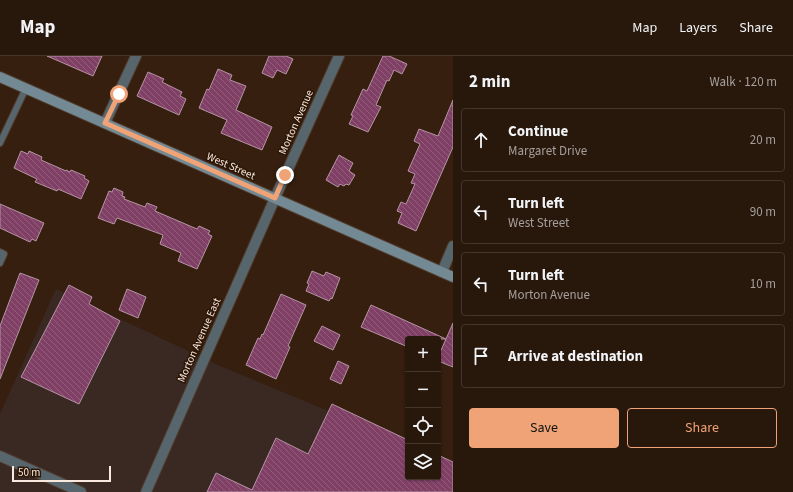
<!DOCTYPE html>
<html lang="en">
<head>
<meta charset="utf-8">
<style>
  body { margin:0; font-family:"Source Sans 3",sans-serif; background:#342419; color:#f1f3f6 }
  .controls { position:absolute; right:12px; bottom:12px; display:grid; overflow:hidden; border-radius:4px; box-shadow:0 1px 3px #0004 }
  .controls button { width:36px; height:36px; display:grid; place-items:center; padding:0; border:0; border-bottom:1px solid #44362c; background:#28170b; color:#f1f3f6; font:20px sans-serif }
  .scale { position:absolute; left:12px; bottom:10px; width:99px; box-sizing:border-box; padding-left:4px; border:2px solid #fae9df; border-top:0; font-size:11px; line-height:14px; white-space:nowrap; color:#fae9df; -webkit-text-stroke:3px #2c1606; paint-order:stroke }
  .stop { position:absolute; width:12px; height:12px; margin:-9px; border:3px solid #efa377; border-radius:50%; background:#fff }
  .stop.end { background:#efa377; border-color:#fff; box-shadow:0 1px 4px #0008 }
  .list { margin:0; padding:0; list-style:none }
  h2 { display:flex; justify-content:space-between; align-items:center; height:52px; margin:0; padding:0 16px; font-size:17px }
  h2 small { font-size:13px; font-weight:400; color:#a59f9d }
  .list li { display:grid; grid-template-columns:26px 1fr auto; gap:12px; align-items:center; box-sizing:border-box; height:64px; margin:0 8px 8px; padding:0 8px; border:1px solid #44362c; border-radius:4px }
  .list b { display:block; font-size:15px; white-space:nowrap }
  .list p { margin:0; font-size:13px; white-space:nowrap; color:#a59f9d }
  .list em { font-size:13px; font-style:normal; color:#a59f9d }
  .actions { display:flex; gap:8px; padding:12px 16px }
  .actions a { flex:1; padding:9px 0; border:1px solid #efa377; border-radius:4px; text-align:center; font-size:14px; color:#efa377 }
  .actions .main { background:#efa377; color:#111 }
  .icon { flex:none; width:22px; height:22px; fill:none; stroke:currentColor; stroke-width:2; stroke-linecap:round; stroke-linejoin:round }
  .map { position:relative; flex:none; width:453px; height:436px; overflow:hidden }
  header { display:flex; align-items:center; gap:24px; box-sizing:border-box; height:56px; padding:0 20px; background:#28170b; border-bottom:1px solid #44362c }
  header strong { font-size:19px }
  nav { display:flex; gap:22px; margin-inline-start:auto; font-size:14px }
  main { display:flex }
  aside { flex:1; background:#28170b }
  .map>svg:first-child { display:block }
  .industrial { fill:#3a2822 }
  .building { fill:url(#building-back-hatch); stroke:#b594a5 }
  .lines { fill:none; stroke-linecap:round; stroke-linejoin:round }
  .service-casing { stroke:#513b2c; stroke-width:8 }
  .minor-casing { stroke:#513b2c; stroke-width:12 }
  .tertiary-casing { stroke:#513b2c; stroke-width:12 }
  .secondary-casing { stroke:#513b2c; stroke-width:12 }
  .service { stroke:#57656c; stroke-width:6 }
  .minor { stroke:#57656c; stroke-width:10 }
  .tertiary { stroke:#57656c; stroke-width:10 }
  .secondary { stroke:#738994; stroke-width:10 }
  .route { stroke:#efa377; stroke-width:5 }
  .labels { text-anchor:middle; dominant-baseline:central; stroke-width:3; stroke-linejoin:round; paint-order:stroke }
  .street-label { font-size:11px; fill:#fae9df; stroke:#2c1606 }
</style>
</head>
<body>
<header>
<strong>Map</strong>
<nav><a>Map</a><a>Layers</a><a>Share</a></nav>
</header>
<main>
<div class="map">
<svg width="453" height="436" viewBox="0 0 453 436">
  <defs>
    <pattern id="building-back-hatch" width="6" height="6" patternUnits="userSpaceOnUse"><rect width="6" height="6" fill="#804065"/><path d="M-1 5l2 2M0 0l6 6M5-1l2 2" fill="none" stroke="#935c7b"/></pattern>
  </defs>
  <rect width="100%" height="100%" fill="#361f0f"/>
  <polygon class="industrial" points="56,233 218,309 408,388 408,421 438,421 453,436 0,436 0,358"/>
  <g class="building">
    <polygon points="47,0 102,0 93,20"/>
    <polygon points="269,0 286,0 293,3 286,18 277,14 273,22 262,17"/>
    <polygon points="383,0 389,0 407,8 402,18 394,14 389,25 387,24 376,49 381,51 368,76 349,68 353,60 351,59 363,33 367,35"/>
    <polygon points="218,13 232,19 230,24 246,30 236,54 272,71 262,94 221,77 227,64 199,52 207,33 209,34"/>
    <polygon points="148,16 164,23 162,26 182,36 180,40 186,43 179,59 137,40"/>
    <polygon points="453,44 453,91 416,175 398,167 402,157 397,155 401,146 406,148 415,128 411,127 415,118 408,115 420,88 414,85 419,73 438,80"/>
    <polygon points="21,95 28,98 29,95 42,101 41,104 66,115 66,114 70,116 71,114 85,120 84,122 89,125 81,143 58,133 57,135 35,126 37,123 14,112"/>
    <polygon points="339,99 353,107 349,115 355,119 349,129 346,128 344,130 340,128 338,131 326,124"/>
    <polygon points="114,132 123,136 122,140 125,141 124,143 145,151 147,147 157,151 155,155 197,173 199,170 210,175 208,178 212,180 197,213 178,205 181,197 160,188 163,179 117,162 114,168 98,162 109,135 112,136"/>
    <polygon points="0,148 44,167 36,185 32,183 30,186 0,172"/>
    <polygon points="312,215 324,220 326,216 340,222 332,243 331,242 329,245 306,235 309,228 307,227"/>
    <polygon points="20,217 39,224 0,323 0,270"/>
    <polygon points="69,229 92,241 89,248 120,265 79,348 21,321"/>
    <polygon points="127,233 146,241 138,262 119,254"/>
    <polygon points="281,238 306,249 288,290 290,291 276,323 246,309 258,282 260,283 262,278 263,279"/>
    <polygon points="371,249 446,283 453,267 453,311 438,305 438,301 446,283 408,283 408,291 361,271"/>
    <polygon points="322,270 340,279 333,294 314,285"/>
    <polygon points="338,305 349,310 341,328 330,323"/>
    <polygon points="332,348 408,384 408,421 438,421 438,399 453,406 453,436 207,436 216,417 252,434 276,382 308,398"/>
  </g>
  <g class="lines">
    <g class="service-casing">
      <g id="service">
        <polyline points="0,87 26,32"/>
        <polyline points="0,196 4,198 0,207"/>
      </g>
    </g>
    <g class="minor-casing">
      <g id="minor">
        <polyline points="105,67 136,0"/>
        <polyline points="275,142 339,0"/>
        <polyline points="442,216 453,190"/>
        <polyline points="0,400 81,436"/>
      </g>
    </g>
    <g class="tertiary-casing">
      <polyline id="tertiary" points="146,436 275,142"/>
    </g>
    <g class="secondary-casing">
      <polyline id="secondary" points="0,21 453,221"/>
    </g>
    <use href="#service" class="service"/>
    <use href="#minor" class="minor"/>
    <use href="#tertiary" class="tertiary"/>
    <use href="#secondary" class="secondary"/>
  </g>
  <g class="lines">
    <polyline class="route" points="119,38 105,67 275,142 285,119"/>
  </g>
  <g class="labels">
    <g class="street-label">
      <text transform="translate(296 66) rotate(-66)">Morton Avenue</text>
      <text transform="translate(231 110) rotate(24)">West Street</text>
      <text transform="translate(199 284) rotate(-66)">Morton Avenue East</text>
    </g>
  </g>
</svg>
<div class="controls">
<button>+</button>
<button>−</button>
<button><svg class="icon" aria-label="locate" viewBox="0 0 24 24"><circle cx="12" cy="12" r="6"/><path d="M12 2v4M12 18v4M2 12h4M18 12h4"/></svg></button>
<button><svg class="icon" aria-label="layers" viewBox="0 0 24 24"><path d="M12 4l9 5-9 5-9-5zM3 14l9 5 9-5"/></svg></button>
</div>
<div class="scale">50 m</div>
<div class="stop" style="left:119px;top:38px"></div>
<div class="stop end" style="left:285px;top:119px"></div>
</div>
<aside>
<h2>2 min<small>Walk · 120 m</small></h2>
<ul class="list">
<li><svg class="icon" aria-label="ahead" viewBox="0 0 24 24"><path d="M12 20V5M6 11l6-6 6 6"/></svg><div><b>Continue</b><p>Margaret Drive</p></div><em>20 m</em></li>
<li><svg class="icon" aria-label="left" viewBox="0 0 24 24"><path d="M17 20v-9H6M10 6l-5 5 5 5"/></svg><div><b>Turn left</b><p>West Street</p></div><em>90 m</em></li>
<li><svg class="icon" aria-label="left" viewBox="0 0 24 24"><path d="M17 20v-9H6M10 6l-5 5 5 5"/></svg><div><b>Turn left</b><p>Morton Avenue</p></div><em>10 m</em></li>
<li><svg class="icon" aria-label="arrive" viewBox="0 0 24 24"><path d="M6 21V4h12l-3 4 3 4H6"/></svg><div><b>Arrive at destination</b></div></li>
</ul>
<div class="actions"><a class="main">Save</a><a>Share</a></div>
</aside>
</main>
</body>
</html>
